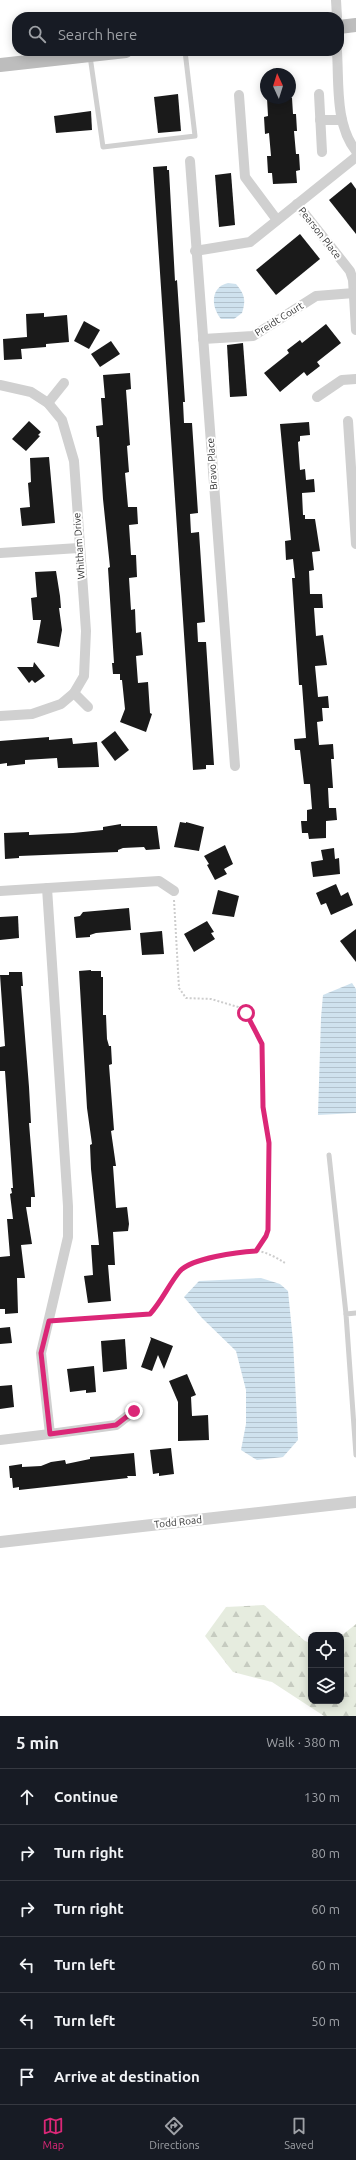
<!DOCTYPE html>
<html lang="en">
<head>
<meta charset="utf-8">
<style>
  body { margin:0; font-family:Ubuntu,sans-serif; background:#242831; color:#f1f3f6 }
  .controls { position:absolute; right:12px; bottom:12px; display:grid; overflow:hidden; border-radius:8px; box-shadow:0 2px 10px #0003 }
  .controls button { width:36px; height:36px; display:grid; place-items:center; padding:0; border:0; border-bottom:1px solid #363941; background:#171b24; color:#f1f3f6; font:20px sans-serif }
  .compass { position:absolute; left:260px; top:68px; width:36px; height:36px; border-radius:50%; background:#171b24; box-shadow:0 2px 10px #0003; rotate:356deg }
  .stop { position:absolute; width:12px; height:12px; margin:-9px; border:3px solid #db2777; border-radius:50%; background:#fff }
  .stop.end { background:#db2777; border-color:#fff; box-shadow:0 1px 4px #0008 }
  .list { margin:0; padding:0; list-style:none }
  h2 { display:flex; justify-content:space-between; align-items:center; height:52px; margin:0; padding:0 16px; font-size:17px }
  h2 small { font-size:13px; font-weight:400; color:#9ea1a6 }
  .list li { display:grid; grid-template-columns:26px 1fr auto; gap:12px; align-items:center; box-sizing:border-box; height:56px; padding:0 16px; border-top:1px solid #363941 }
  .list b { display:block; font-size:15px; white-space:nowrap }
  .list em { font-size:13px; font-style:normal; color:#9ea1a6 }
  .icon { flex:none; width:22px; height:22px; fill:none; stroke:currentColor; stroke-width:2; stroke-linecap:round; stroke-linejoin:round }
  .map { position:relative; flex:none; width:356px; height:1716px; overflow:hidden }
  .search { position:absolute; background:#171b24; box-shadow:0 2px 10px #0003; left:12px; right:12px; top:12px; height:44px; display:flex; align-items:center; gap:10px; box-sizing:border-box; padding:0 14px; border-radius:16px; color:#9ea1a6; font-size:15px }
  .sheet { height:388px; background:#171b24 }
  nav { display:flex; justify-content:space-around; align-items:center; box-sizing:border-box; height:56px; border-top:1px solid #363941; background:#171b24; font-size:11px; color:#9ea1a6 }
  nav a { display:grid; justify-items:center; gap:2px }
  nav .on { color:#db2777 }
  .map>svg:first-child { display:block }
  .forest { fill:url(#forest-firs) }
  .water { fill:url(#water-rules) }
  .building { fill:#1a1a1a }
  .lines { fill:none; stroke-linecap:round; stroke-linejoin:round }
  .path { stroke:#cdcdcd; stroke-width:2; stroke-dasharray:2 2; stroke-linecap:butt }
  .service { stroke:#d0d0d0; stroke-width:5 }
  .minor { stroke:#d0d0d0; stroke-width:10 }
  .tertiary { stroke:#d0d0d0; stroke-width:12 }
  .secondary { stroke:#bdbdbd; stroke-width:14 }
  .route { stroke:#db2777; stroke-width:5 }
  .labels { text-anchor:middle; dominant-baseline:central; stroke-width:4; stroke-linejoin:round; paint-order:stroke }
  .street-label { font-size:10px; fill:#333; stroke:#fff }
</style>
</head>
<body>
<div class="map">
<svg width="356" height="1716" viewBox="0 0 356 1716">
  <defs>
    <pattern id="forest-firs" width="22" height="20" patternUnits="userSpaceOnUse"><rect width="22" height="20" fill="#e6ecdf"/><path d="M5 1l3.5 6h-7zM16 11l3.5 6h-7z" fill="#c6cbc0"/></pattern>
    <pattern id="water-rules" width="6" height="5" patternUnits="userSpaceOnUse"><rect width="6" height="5" fill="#cfe2ee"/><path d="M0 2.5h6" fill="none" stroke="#b2c2cd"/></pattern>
  </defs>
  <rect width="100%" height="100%" fill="#fff"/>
  <polygon class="forest" points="264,1605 305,1641 311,1643 311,1701 341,1701 341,1636 356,1624 356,1716 324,1716 272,1682 233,1672 205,1636 226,1607"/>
  <g class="water">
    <path d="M 228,283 L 236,284 C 245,295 246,300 242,313 L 234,319 L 221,319 C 211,307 210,287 228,283 Z"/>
    <polygon points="352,983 356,989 356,1113 318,1115 321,1018 323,995"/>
    <polygon points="261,1278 280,1284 288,1291 293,1341 298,1440 283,1457 257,1460 241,1450 246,1424 246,1390 236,1351 202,1318 184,1297 199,1281"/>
  </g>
  <g class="building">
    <polygon points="178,94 181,131 158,133 154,97"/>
    <polygon points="267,98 292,98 293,114 296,114 297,131 294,131 296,154 299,154 300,170 296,171 297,183 273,184 272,173 268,173 267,156 271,156 269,133 265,134 264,117 268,116"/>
    <polygon points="91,111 92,130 56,133 54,116"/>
    <polygon points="167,166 167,170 169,170 175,281 177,280 185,402 183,402 184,423 192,423 198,513 190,514 191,533 199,532 205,622 197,623 198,642 206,642 214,765 206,765 206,769 193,770 153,167"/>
    <polygon points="231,173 235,225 219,227 215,175"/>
    <polygon points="351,182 356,189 356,234 329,200"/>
    <polygon points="300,234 320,259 276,295 256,270"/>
    <polygon points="44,313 44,317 67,315 69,342 46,344 46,347 21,349 22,359 4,360 3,339 27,337 26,314"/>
    <polygon points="84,321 100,330 89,349 74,341"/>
    <polygon points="326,324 341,343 317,362 320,366 307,376 304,372 280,392 264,373 289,353 287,350 300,340 302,343"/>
    <polygon points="111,341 120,354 100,367 91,354"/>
    <polygon points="243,343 247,396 230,397 227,345"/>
    <polygon points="130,373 131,389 126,390 130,445 127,446 129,472 125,473 128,507 137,507 138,524 129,525 131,555 136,555 137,577 129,578 131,610 135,609 136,633 141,632 143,655 136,656 138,683 148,682 150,713 152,714 146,732 120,722 125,709 122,680 120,680 120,674 113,674 112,663 114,663 108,568 110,567 103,499 99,437 97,437 96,426 103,425 101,398 105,398 103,375"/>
    <polygon points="29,421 41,432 38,435 40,436 26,451 12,439"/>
    <polygon points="309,422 310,435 300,436 300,441 298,442 300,470 305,469 306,480 314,479 315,492 302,493 303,515 305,515 305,519 315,519 320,551 312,552 314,570 309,571 310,594 322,594 323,608 314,608 316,636 323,635 327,665 315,666 318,697 328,696 329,708 322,708 323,721 317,722 319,745 333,744 334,759 331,759 333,788 328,788 329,808 336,808 337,820 326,821 326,838 309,839 308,833 302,833 301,821 307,821 307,810 312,809 310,784 304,784 300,750 295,750 294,739 306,738 302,685 299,685 292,578 295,578 293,559 286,560 285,541 291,540 280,424"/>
    <polygon points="49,457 55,523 22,526 20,508 30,507 28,483 31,482 30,458"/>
    <polygon points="56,571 60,596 61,608 59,608 62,630 59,647 37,643 41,620 33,620 31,598 37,597 35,572"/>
    <polygon points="34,662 45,676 35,683 32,680 29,683 17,667 33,667"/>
    <polygon points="115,731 129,750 115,761 101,742"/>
    <polygon points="49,737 49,740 72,738 73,744 97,742 99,767 58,768 57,758 25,760 25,764 7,766 7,763 0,764 0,741"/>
    <polygon points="180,822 186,823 186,822 204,827 199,851 174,847"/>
    <polygon points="121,824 121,826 157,826 160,849 146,850 144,847 123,848 118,850 118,852 19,856 19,858 5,859 4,833 29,832 29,835 73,833 103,830 103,827"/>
    <polygon points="225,845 233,864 224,869 227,874 215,880 207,865 209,864 204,856"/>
    <polygon points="334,848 335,859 339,858 340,874 313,877 311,862 323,860 321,850"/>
    <polygon points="336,884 341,896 348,892 353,905 331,915 326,903 321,905 316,893"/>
    <polygon points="218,890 239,896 234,917 212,914"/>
    <polygon points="129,908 131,930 96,933 90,935 90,937 76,938 74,917 80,916 83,912"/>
    <polygon points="18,916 19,938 0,940 0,917"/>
    <polygon points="207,921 214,932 211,933 215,939 194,952 184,934"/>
    <polygon points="356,929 356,962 340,941"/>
    <polygon points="162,931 164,954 142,955 140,933"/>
    <polygon points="91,970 91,971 101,971 101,977 103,977 103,1015 106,1015 107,1039 109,1046 111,1046 112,1064 109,1065 114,1130 111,1131 116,1166 113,1166 116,1208 127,1207 129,1224 128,1231 113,1232 115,1265 108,1265 111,1301 88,1303 84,1276 93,1275 91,1245 99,1245 91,1169 90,1145 92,1144 87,1108 79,971"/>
    <polygon points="9,972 22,972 23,986 21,986 29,1087 31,1123 29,1123 35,1197 31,1197 31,1207 26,1207 32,1244 21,1245 25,1278 17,1278 18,1313 5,1314 5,1309 0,1309 0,1257 10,1256 7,1219 13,1219 10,1194 12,1193 11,1188 13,1188 5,1071 0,1071 0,1047 5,1046 0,975 9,975"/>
    <polygon points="10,1327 12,1343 0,1344 0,1328"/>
    <polygon points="150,1337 173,1346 164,1369 158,1355 152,1371 141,1367 151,1339"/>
    <polygon points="125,1339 127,1369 103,1372 101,1341"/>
    <polygon points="94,1366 96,1392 86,1393 86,1390 70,1392 67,1369"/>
    <polygon points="187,1374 196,1395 191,1397 192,1416 208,1415 209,1440 178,1441 178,1402 169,1381"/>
    <polygon points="12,1385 14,1407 0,1409 0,1386"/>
    <polygon points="171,1448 174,1474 159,1476 159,1473 153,1474 150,1450"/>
    <polygon points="134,1453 136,1476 127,1476 128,1478 19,1490 19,1487 13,1488 12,1478 10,1478 9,1466 22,1464 22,1467 41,1466 51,1462 65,1460 66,1464 90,1459 90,1457"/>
  </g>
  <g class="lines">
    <g class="path">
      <polyline points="174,900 179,988 186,998 211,999 238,1007 246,1013 262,1044 263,1107 269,1143 268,1226 267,1236 256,1251"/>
      <path d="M 60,1320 L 150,1314 C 163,1301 169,1283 180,1271 C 190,1260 242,1249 257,1251 C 267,1252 277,1258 285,1263"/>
    </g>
    <g class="service">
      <polyline points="90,56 103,147 195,136 185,51"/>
      <polyline points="329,1155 346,1314"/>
      <polyline points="356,1313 346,1314 356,1455"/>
    </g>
    <g class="minor">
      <polyline points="336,0 337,17"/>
      <path d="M 337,51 C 339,83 335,125 356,151"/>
      <polyline points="319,94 322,152"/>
      <polyline points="239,95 245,177 277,220"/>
      <polyline points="320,120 342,120"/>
      <polyline points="190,161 235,766"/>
      <polyline points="297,204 350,271 353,280 356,330"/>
      <polyline points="195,251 250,242 356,157"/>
      <polyline points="203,339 253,336 316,296 354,293"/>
      <polyline points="0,385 31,392 48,403 62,420 74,461 86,631 84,676 74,693 61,704 32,714 0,716"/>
      <polyline points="317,397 342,380 356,379"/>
      <polyline points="48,403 64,383"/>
      <polyline points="348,421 356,544"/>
      <polyline points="0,553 79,548"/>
      <polyline points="74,693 88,707"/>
      <polyline points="47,888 68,1206 68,1237 41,1353 50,1434 116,1425 134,1411"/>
      <polyline points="0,891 159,881 174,891"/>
      <polyline points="0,1440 50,1434"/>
    </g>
    <polyline class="tertiary" points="0,1542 356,1502"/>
    <g class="secondary">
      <polyline points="339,27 356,25"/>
      <polyline points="0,65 126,51"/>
    </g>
  </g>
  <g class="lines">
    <path class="route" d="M 134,1411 L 116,1425 L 50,1434 L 41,1353 L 49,1321 L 150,1314 C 162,1301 169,1284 180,1271 C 192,1258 238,1252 256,1251 L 266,1236 L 268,1230 L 269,1143 L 263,1107 L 262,1044 L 246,1013"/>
  </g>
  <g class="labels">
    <g class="street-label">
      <text transform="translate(320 233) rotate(52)">Pearson Place</text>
      <text transform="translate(279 319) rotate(-32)">Preidt Court</text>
      <text transform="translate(212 464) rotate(-94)">Bravo Place</text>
      <text transform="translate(79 546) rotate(-94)">Whitham Drive</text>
      <text transform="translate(178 1522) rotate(-6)">Todd Road</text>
    </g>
  </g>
</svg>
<div class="controls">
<button><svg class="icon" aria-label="locate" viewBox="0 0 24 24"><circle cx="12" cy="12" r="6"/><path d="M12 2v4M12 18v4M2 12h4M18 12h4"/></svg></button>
<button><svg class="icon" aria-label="layers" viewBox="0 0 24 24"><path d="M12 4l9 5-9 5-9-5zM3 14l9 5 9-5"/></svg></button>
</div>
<svg class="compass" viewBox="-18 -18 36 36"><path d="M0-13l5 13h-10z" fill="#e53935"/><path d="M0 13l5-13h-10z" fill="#9ea1a6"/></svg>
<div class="stop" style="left:246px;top:1013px"></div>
<div class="stop end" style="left:134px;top:1411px"></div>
<div class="search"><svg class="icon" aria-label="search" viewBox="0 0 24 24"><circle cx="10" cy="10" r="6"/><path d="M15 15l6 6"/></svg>Search here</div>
</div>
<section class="sheet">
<h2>5 min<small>Walk · 380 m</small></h2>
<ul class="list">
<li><svg class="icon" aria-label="ahead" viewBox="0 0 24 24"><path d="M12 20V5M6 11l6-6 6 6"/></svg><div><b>Continue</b></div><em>130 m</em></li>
<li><svg class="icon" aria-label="right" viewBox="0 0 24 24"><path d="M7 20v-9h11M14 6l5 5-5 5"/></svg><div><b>Turn right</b></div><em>80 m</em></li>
<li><svg class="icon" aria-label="right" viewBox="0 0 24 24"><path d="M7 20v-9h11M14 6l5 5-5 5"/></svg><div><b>Turn right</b></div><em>60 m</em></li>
<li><svg class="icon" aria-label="left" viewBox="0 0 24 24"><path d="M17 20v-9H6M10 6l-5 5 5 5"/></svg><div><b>Turn left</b></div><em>60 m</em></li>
<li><svg class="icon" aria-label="left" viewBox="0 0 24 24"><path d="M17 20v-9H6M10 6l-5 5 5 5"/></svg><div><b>Turn left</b></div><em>50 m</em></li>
<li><svg class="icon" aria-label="arrive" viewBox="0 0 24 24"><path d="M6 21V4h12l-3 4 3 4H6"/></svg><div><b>Arrive at destination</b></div></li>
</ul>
</section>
<nav>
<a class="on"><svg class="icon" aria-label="map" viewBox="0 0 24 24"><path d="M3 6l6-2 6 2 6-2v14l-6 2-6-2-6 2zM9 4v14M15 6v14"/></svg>Map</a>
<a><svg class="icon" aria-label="directions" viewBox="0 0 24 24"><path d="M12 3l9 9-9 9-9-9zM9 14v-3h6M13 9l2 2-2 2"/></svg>Directions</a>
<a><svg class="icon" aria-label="saved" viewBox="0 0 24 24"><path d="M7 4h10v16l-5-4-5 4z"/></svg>Saved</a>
</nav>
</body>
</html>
